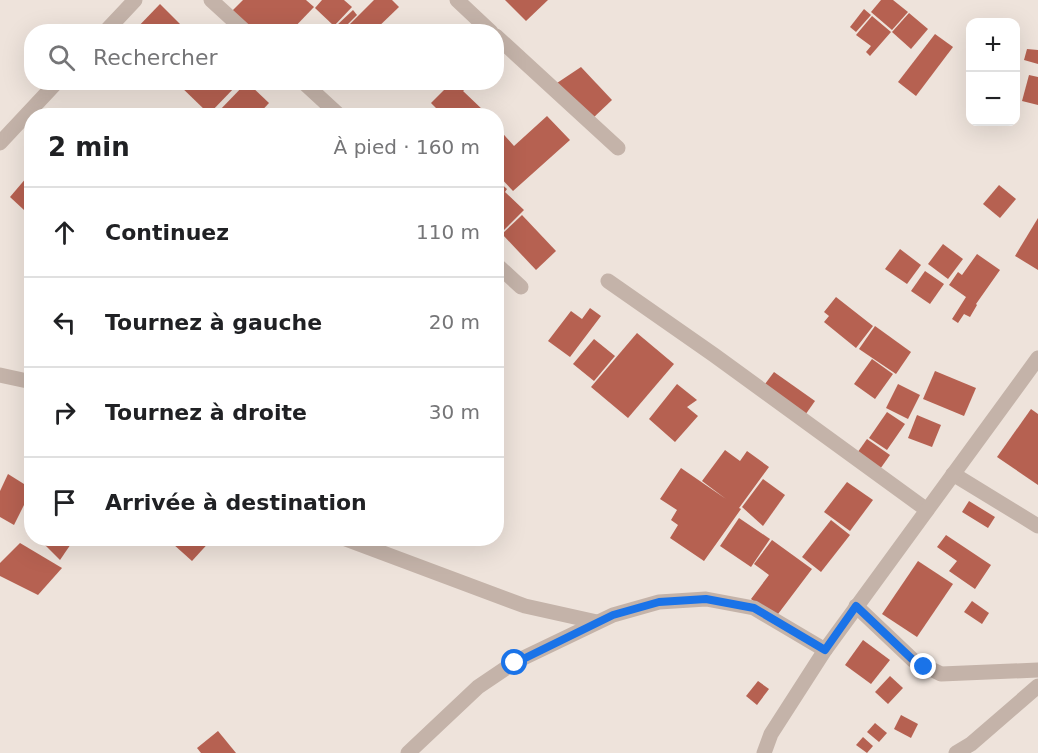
<!DOCTYPE html>
<html lang="fr">
<head>
<meta charset="utf-8">
<style>
  body { margin:0; font-family:"DejaVu Sans",sans-serif; background:#f2f2f2; color:#202124 }
  .controls { position:absolute; right:18px; top:18px; display:grid; overflow:hidden; border-radius:12px; box-shadow:0 6px 24px #0002 }
  .controls button { width:54px; height:54px; display:grid; place-items:center; padding:0; border:0; border-bottom:2px solid #e0e0e0; background:#fff; color:#202124; font:30px sans-serif }
  .stop { position:absolute; width:18px; height:18px; margin:-14px; border:4px solid #1a73e8; border-radius:50%; background:#fff }
  .stop.end { background:#1a73e8; border-color:#fff; box-shadow:0 2px 6px #0008 }
  .list { margin:0; padding:0; list-style:none }
  h2 { display:flex; justify-content:space-between; align-items:center; height:78px; margin:0; padding:0 24px; font-size:26px }
  h2 small { font-size:20px; font-weight:400; color:#757577 }
  .list li { display:grid; grid-template-columns:39px 1fr auto; gap:18px; align-items:center; box-sizing:border-box; height:90px; padding:0 24px; border-top:2px solid #e0e0e0 }
  .list b { display:block; font-size:22px; white-space:nowrap }
  .list em { font-size:20px; font-style:normal; color:#757577 }
  .icon { flex:none; width:33px; height:33px; fill:none; stroke:currentColor; stroke-width:2; stroke-linecap:round; stroke-linejoin:round }
  .map { position:relative; flex:none; width:1038px; height:753px; overflow:hidden }
  .search { position:absolute; background:#fff; box-shadow:0 6px 24px #0002; left:24px; top:24px; width:480px; height:66px; display:flex; align-items:center; gap:15px; box-sizing:border-box; padding:0 21px; border-radius:24px; color:#757577; font-size:22px }
  .panel { position:absolute; background:#fff; box-shadow:0 6px 24px #0002; left:24px; top:108px; width:480px; height:438px; border-radius:24px }
  .map>svg:first-child { display:block }
  .building { fill:#b66151 }
  .lines { fill:none; stroke-linecap:round; stroke-linejoin:round }
  .minor { stroke:#c4b3a9; stroke-width:15 }
  .route { stroke:#1a73e8; stroke-width:8 }
</style>
</head>
<body>
<div class="map">
<svg width="1038" height="753" viewBox="0 0 1038 753">
  <rect width="100%" height="100%" fill="#eee3db"/>
  <g class="building">
    <polygon points="243,0 306,0 314,7 290,32 251,32 231,12"/>
    <polygon points="322,0 344,0 352,7 334,26 315,8"/>
    <polygon points="374,0 392,0 399,7 373,32 342,32"/>
    <polygon points="505,0 548,0 526,21"/>
    <polygon points="881,0 893,0 908,12 892,30 871,12"/>
    <polygon points="160,4 182,26 176,32 133,32"/>
    <polygon points="864,9 871,15 856,32 850,27"/>
    <polygon points="353,10 357,15 341,31 336,26"/>
    <polygon points="909,13 928,29 911,49 892,32"/>
    <polygon points="872,16 891,32 870,56 866,52 871,46 856,35"/>
    <polygon points="935,34 953,47 916,96 898,82"/>
    <polygon points="1027,49 1038,50 1038,64 1024,60"/>
    <polygon points="581,67 612,100 592,119 554,85"/>
    <polygon points="1029,75 1038,77 1038,105 1022,101"/>
    <polygon points="176,82 235,82 237,85 209,114"/>
    <polygon points="247,82 269,103 257,116 217,116 216,114"/>
    <polygon points="452,82 465,82 469,86 463,91 484,111 479,116 444,116 431,103"/>
    <polygon points="547,116 570,140 513,191 496,173 496,126 514,146"/>
    <polygon points="27,177 32,181 32,205 24,210 10,197"/>
    <polygon points="496,179 507,189 505,192 524,210 496,238"/>
    <polygon points="999,185 1016,199 1000,218 983,204"/>
    <polygon points="522,215 556,251 536,270 502,234"/>
    <polygon points="1038,218 1038,270 1015,256"/>
    <polygon points="943,244 963,259 948,279 928,264"/>
    <polygon points="900,249 921,265 907,284 885,269"/>
    <polygon points="977,254 1000,270 976,304 977,305 970,317 964,314 958,323 952,319 966,297 949,285 958,272 962,275"/>
    <polygon points="925,271 944,284 930,304 911,291"/>
    <polygon points="836,297 873,326 856,348 824,322 829,316 824,312"/>
    <polygon points="590,308 601,316 570,357 548,341 571,311 582,319"/>
    <polygon points="875,326 911,352 896,374 859,349"/>
    <polygon points="637,333 674,364 628,418 591,387"/>
    <polygon points="594,339 615,356 594,381 573,364"/>
    <polygon points="872,359 893,374 875,399 854,384"/>
    <polygon points="935,371 976,388 964,416 923,399"/>
    <polygon points="774,372 815,401 803,418 762,388"/>
    <polygon points="677,384 697,400 687,407 698,416 675,442 649,419"/>
    <polygon points="898,384 920,395 908,419 886,408"/>
    <polygon points="1031,409 1038,414 1038,485 997,457"/>
    <polygon points="887,412 905,424 887,450 869,438"/>
    <polygon points="917,415 941,425 932,447 908,438"/>
    <polygon points="867,439 890,455 878,472 855,456"/>
    <polygon points="725,450 740,461 747,451 769,467 739,508 741,509 704,561 670,538 678,525 671,520 677,510 660,499 681,468 726,499 702,481"/>
    <polygon points="8,474 32,489 14,525 0,517 0,491"/>
    <polygon points="763,479 785,495 763,526 742,507"/>
    <polygon points="847,482 873,500 850,531 824,512"/>
    <polygon points="969,501 995,517 988,528 962,512"/>
    <polygon points="739,518 770,539 751,567 720,546"/>
    <polygon points="831,520 850,535 821,572 802,557"/>
    <polygon points="946,535 991,565 975,589 949,571 957,561 937,547"/>
    <polygon points="45,538 75,538 60,560 43,543"/>
    <polygon points="178,538 213,538 192,561 173,544"/>
    <polygon points="772,540 812,569 775,618 751,599 769,575 754,564"/>
    <polygon points="20,543 62,568 38,595 0,576 0,563"/>
    <polygon points="918,561 953,584 917,637 882,614"/>
    <polygon points="972,601 989,613 982,624 964,612"/>
    <polygon points="863,640 890,660 871,684 845,665"/>
    <polygon points="890,676 903,688 888,704 875,692"/>
    <polygon points="758,681 769,689 757,705 746,696"/>
    <polygon points="901,715 918,724 911,738 894,729"/>
    <polygon points="875,723 887,733 879,742 867,732"/>
    <polygon points="218,731 236,753 201,753 197,748"/>
    <polygon points="863,737 873,746 867,753 856,745"/>
  </g>
  <g class="lines">
    <g class="minor">
      <polyline points="211,0 246,32"/>
      <polyline points="457,0 491,32"/>
      <polyline points="105,32 135,0"/>
      <polyline points="496,36 618,148"/>
      <polyline points="303,82 340,116"/>
      <polyline points="0,143 57,82"/>
      <polyline points="496,264 521,287"/>
      <polyline points="608,281 714,355 927,510"/>
      <polyline points="0,375 32,382"/>
      <polyline points="953,474 1038,526"/>
      <polyline points="343,538 525,606 597,622"/>
      <polyline points="856,606 913,660 941,674 1038,670"/>
      <polyline points="408,753 478,687 515,662 613,615 659,602 706,599 754,608 825,650"/>
      <polyline points="764,753 771,734 825,650 1038,358"/>
      <polyline points="956,753 971,744 1038,686"/>
    </g>
  </g>
  <g class="lines">
    <polyline class="route" points="515,663 613,615 659,602 706,599 754,608 825,650 856,606 913,660 924,667"/>
  </g>
</svg>
<div class="controls">
<button>+</button>
<button>−</button>
</div>
<div class="stop" style="left:515px;top:663px"></div>
<div class="stop end" style="left:924px;top:667px"></div>
<div class="search"><svg class="icon" aria-label="search" viewBox="0 0 24 24"><circle cx="10" cy="10" r="6"/><path d="M15 15l6 6"/></svg>Rechercher</div>
<section class="panel">
<h2>2 min<small>À pied · 160 m</small></h2>
<ul class="list">
<li><svg class="icon" aria-label="ahead" viewBox="0 0 24 24"><path d="M12 20V5M6 11l6-6 6 6"/></svg><div><b>Continuez</b></div><em>110 m</em></li>
<li><svg class="icon" aria-label="left" viewBox="0 0 24 24"><path d="M17 20v-9H6M10 6l-5 5 5 5"/></svg><div><b>Tournez à gauche</b></div><em>20 m</em></li>
<li><svg class="icon" aria-label="right" viewBox="0 0 24 24"><path d="M7 20v-9h11M14 6l5 5-5 5"/></svg><div><b>Tournez à droite</b></div><em>30 m</em></li>
<li><svg class="icon" aria-label="arrive" viewBox="0 0 24 24"><path d="M6 21V4h12l-3 4 3 4H6"/></svg><div><b>Arrivée à destination</b></div></li>
</ul>
</section>
</div>
</body>
</html>
